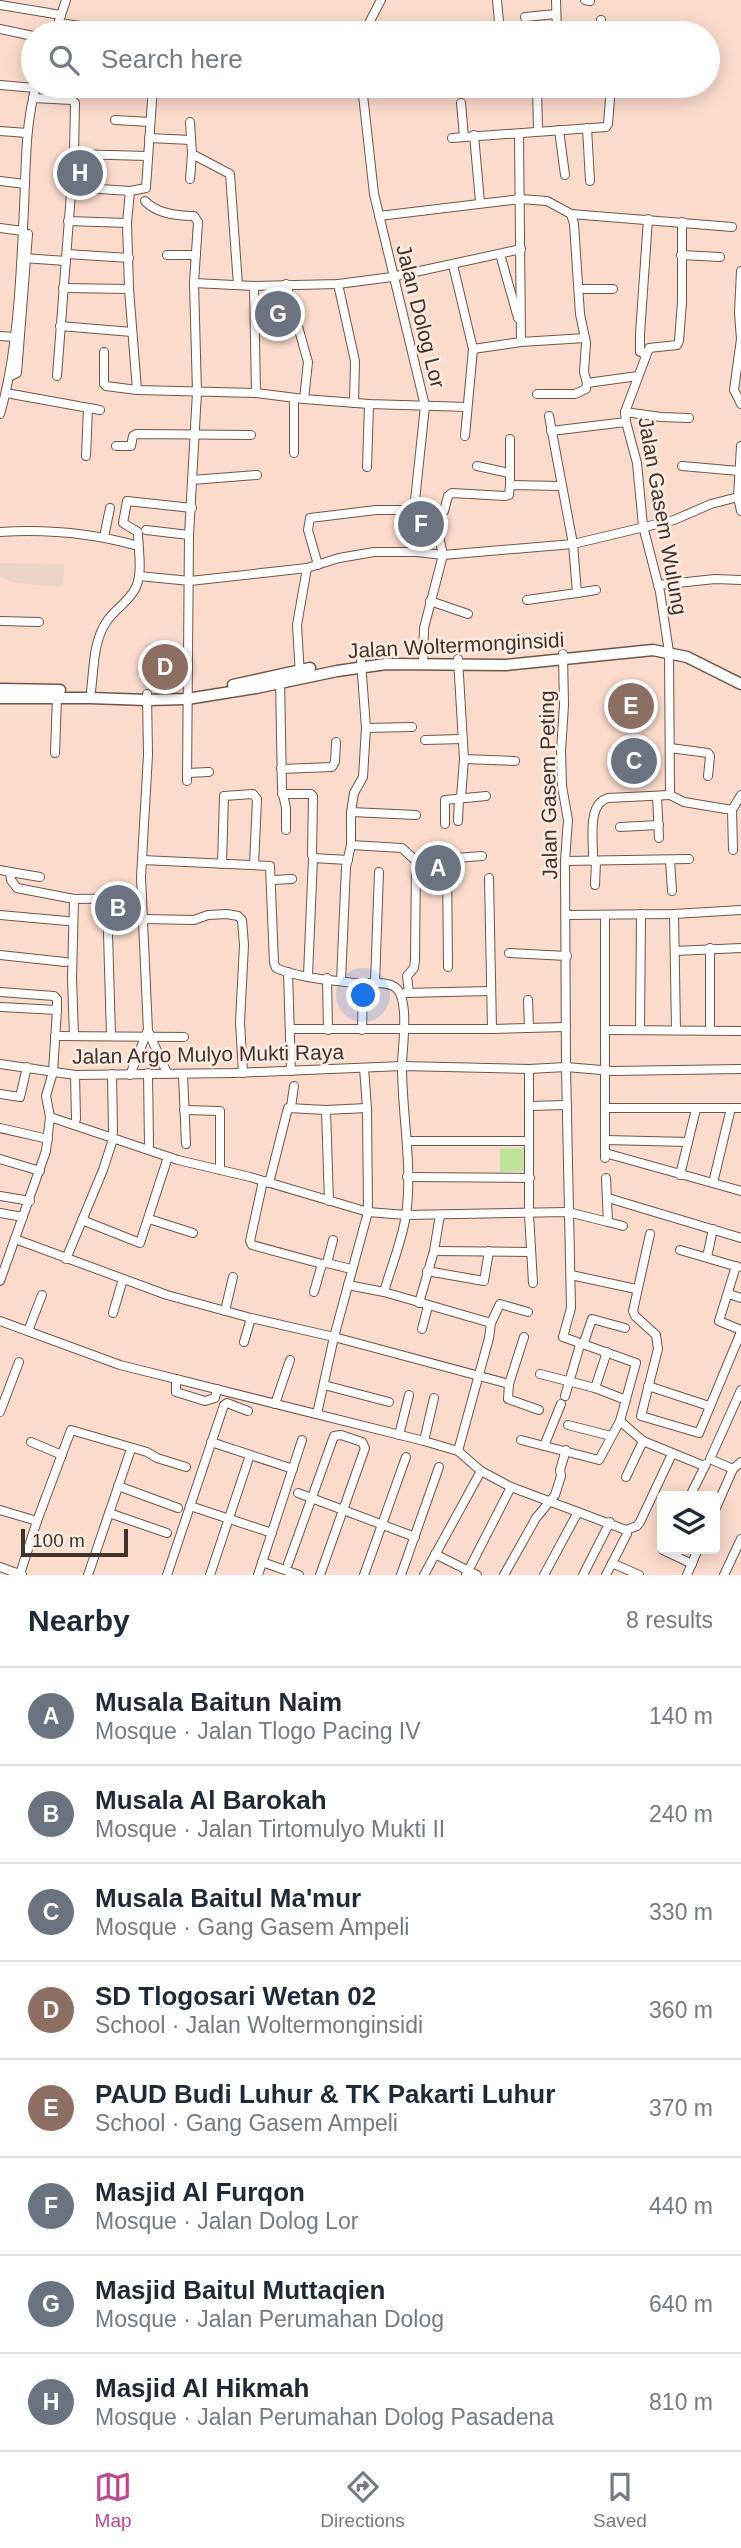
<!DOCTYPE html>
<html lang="en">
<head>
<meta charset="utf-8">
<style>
  body { margin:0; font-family:Helvetica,sans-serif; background:#f6f6f7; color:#1f2937 }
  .controls { position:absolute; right:21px; bottom:21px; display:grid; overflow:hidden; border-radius:7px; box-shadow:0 4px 18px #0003 }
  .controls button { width:63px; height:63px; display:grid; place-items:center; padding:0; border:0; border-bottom:2px solid #e0e1e3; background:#fff; color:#1f2937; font:35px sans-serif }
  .scale { position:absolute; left:21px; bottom:18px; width:107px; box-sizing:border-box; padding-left:7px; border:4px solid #3f332c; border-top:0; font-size:19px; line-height:24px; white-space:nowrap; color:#3f332c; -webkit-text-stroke:5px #ffece2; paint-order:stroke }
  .you { position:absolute; left:364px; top:996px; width:24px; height:24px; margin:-18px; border:5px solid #fff; border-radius:50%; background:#1a73e8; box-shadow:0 0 0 10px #1a73e833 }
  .badge { display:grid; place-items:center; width:46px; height:46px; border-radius:50%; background:#c4448d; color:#fff; font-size:23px; font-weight:700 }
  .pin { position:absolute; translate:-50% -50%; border:4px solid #fff; box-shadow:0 2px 7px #0006 }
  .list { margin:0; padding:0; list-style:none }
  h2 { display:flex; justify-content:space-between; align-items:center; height:91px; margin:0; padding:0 28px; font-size:30px }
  h2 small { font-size:23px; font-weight:400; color:#747a83 }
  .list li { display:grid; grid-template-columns:46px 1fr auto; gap:21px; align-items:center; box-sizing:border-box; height:98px; padding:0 28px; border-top:2px solid #e0e1e3 }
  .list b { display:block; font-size:26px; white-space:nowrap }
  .list p { margin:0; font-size:23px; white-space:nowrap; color:#747a83 }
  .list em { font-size:23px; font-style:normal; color:#747a83 }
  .icon { flex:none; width:38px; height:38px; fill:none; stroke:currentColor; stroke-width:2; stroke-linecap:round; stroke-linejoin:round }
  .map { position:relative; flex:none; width:741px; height:1575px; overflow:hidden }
  .search { position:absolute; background:#fff; box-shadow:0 4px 18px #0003; left:21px; right:21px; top:21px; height:77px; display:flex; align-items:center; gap:18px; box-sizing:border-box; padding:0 24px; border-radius:38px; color:#747a83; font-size:26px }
  .sheet { height:875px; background:#fff }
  nav { display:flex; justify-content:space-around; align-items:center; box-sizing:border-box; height:98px; border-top:2px solid #e0e1e3; background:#fff; font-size:19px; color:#747a83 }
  nav a { display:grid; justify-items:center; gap:4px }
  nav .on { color:#c4448d }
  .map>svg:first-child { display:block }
  .education { fill:#e9d4c7 }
  .pitch { fill:#bee49b }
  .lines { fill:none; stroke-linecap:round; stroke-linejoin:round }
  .street-casing { stroke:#705649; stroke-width:10 }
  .secondary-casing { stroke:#705649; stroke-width:13 }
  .street { stroke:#fff; stroke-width:8 }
  .secondary { stroke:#fff; stroke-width:10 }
  .labels { text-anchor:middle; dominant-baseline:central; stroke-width:5; stroke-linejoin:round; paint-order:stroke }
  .street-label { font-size:21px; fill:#3f332c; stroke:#ffece2 }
</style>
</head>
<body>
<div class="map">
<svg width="741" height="1575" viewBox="0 0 741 1575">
  <rect width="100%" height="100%" fill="#fbdbcc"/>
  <g class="education">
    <polygon points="0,563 64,564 63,587 15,583 0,577"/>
    <polygon points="145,643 186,645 184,690 143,688"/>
  </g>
  <polygon class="pitch" points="524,1148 524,1171 500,1172 500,1149"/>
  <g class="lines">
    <g class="street-casing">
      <g id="street">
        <polyline points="497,0 500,33"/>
        <polyline points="556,0 557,33"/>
        <polyline points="585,0 590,1"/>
        <polyline points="0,5 61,15"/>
        <polyline points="525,17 556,14"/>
        <polyline points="59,23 131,33"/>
        <polyline points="0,29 33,36"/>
        <polyline points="55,33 66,0"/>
        <polyline points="367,33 369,23 381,0"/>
        <polyline points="601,33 601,20"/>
        <polyline points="0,85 35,88"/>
        <polyline points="362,86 374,194 425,406 414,510"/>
        <polyline points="537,86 538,131"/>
        <polyline points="33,98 72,100 75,103 74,154 57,376"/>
        <polyline points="461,103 464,137"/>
        <polyline points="115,120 150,122"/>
        <polyline points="587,128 590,181"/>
        <polyline points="559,130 565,175"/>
        <polyline points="0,131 27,133"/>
        <polyline points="474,135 480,202"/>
        <polyline points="519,135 521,342"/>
        <polyline points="149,138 191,140"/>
        <polyline points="452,138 606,127 608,124 611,86"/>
        <polyline points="74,154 147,156"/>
        <polyline points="192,154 230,174 238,285"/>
        <polyline points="190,179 192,154 190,122"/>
        <polyline points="0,181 25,184"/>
        <polyline points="70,187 130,191 146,188 153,86"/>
        <polyline points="130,191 127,223 129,289 137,390"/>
        <path d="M 145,201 C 157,214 178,216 194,216 L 198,222 L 194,283 L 197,392 L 189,535 L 187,781"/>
        <polyline points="571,214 732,227"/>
        <polyline points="379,216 520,199 547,201 571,214 574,224 580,314 586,343 584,372 587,383"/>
        <polyline points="68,221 127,223"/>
        <polyline points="0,228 23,231"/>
        <polyline points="67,254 129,258"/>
        <polyline points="500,254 518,318"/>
        <polyline points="167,255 196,255"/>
        <polyline points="681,255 720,257"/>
        <polyline points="23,258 66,261"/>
        <polyline points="453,265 473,349 465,436"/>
        <polyline points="741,271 739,313 741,339 734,390 741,404"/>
        <polyline points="194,283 254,286 338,284 392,277 521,249"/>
        <polyline points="286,284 308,362 304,399"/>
        <polyline points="338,284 355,361 354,403"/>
        <polyline points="254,286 256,393"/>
        <polyline points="63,288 129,289"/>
        <polyline points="579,289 613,289"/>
        <polyline points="60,326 132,332"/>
        <polyline points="0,336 14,337"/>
        <polyline points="473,349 521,342 585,338"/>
        <polyline points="104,352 104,384 106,386 137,390 256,393 304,399 369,404 467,407"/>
        <polyline points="646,354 640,352 640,334 648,219"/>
        <polyline points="9,377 17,373 28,234"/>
        <polyline points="6,393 100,410"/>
        <polyline points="537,394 575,394 586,389 587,383 638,376"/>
        <polyline points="625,412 661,417 689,418"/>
        <path d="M 0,414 C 18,353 21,272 24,208 C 26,166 25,126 36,86"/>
        <polyline points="551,431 626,422"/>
        <polyline points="116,446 131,446 133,436 136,434 251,435"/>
        <polyline points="741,446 738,497 741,511"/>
        <polyline points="294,453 294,398"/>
        <polyline points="86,456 88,408"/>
        <polyline points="477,466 509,473"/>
        <polyline points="682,466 739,471"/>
        <polyline points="367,467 369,404"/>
        <polyline points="192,480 257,475"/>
        <polyline points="510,485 510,439"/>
        <polyline points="435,517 444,511 448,496 452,493 505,496 509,495 510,485 562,486"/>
        <polyline points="146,530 189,535"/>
        <path d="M 0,532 C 48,529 92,533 138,546"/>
        <polyline points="104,537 110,508"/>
        <polyline points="318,565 308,530 310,518 376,510 414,510 428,511 435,517 443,555 424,628 423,664"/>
        <polyline points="139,576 190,581 307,568 339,558 374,552 417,552 443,555 573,544 674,520 711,504 738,497"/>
        <polyline points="658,585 715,579 741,580"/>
        <polyline points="577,593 596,590"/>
        <polyline points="527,600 577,593 573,544 549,416"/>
        <polyline points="430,601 468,614"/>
        <polyline points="0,621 39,622"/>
        <polyline points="563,654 564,705 561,751 562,786 568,820 565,861 566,1067 571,1308 563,1337 636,1363 620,1421"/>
        <polyline points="458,659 464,759 461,798"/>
        <polyline points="300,676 297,625 307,568"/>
        <polyline points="280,678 282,789 286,808 286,830"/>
        <path d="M 91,691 C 94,668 93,641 107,621 C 115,609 130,601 136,587 C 143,571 138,549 138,532 L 123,523 L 127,501 L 192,508"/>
        <polyline points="147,694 148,755 141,877 148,1031 167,1073"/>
        <polyline points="366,728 412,727"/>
        <polyline points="425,740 462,739"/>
        <polyline points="670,748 708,753 710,756 708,776"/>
        <polyline points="55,753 57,697"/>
        <polyline points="464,759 515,761"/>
        <polyline points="281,769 332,767 335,762 336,742"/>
        <polyline points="187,773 209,772"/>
        <polyline points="282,794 311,794 313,796 312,855"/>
        <polyline points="670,795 669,652 660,592 643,526 637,463 626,422 625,412 649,348 677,345 679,341 682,302 682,222"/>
        <polyline points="670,795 684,802 732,810 733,850"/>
        <polyline points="657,796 659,838"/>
        <polyline points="732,810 741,795"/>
        <polyline points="351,812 416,815"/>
        <polyline points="458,821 459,798"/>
        <polyline points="445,824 445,800 486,796"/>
        <polyline points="620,827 659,825"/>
        <polyline points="351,845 402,848 416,861 482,856"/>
        <polyline points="447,859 448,967"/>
        <path d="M 142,860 L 270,866 L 274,963 L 276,968 C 299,978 330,980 354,983 C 366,984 387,980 396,988 C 410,1000 402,1049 402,1066 C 402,1116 413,1166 406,1215 C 402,1241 391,1267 384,1292"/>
        <polyline points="670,860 672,891"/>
        <polyline points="565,861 689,859"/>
        <path d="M 593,861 C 594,843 586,804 608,798 L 670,795"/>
        <polyline points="222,864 224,796 253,794 257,799 254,865"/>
        <polyline points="0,870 10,872 11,880 17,888 74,899 142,898"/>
        <polyline points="10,872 40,877"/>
        <polyline points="489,878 492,1029"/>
        <polyline points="272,880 292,879"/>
        <polyline points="595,885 596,861"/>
        <polyline points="74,899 72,978 74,1036"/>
        <polyline points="107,900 111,1035"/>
        <polyline points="674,914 676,1030"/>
        <polyline points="0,915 67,921"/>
        <polyline points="567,915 674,914 741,910"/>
        <polyline points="605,915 605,1158"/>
        <polyline points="143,919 194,920 208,915 227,914 238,916 242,920 244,945 240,1022 243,1073"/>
        <polyline points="710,948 710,1030"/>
        <polyline points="675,951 741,948"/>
        <polyline points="509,953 567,956"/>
        <polyline points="0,955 65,962"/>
        <polyline points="288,972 291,1071"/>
        <polyline points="308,975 313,858 348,860"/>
        <polyline points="327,978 328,1030"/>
        <polyline points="341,981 346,867 351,845 351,812 354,793 363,777 366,728 361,661"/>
        <polyline points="375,983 379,872"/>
        <polyline points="0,992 54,996 57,999 57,1010"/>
        <polyline points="405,993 490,991"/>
        <polyline points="409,993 407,976 414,968 415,960 416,861"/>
        <polyline points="528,1000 529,1028"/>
        <polyline points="290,1029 492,1029 566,1027"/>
        <polyline points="640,1029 641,914"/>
        <polyline points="362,1030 363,984"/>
        <polyline points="606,1030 741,1031"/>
        <polyline points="55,1036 184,1037"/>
        <polyline points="0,1064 75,1075 234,1073 402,1066 529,1069 566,1067 613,1071 741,1069"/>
        <polyline points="529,1069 529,1214 533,1283"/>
        <polyline points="148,1073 149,1145"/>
        <polyline points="112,1074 113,1132"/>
        <polyline points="183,1074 186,1144"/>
        <polyline points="75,1075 76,1119"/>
        <polyline points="130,1075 147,1032"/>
        <polyline points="0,1094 20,1097 27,1067"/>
        <polyline points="529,1106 567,1105"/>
        <polyline points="291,1107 294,1086"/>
        <polyline points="606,1108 741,1108"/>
        <polyline points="184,1110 220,1111 220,1170"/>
        <polyline points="326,1110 329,1201"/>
        <polyline points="50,1117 178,1160 250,1177 368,1212 406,1215 568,1212 608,1222 606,1178"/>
        <polyline points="0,1128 48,1139"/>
        <polyline points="606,1140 688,1142"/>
        <polyline points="407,1141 529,1141"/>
        <polyline points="605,1153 741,1191"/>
        <polyline points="0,1159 40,1171"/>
        <polyline points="680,1175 696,1109"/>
        <polyline points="407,1177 530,1178"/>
        <polyline points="263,1181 250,1241 252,1245 322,1264 327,1263 351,1269"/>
        <polyline points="269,1183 288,1108 326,1110 367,1108"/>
        <polyline points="713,1183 731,1108"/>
        <polyline points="0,1196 30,1201"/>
        <polyline points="608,1198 741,1238"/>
        <polyline points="0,1213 23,1217"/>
        <polyline points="149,1219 193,1233"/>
        <polyline points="82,1220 140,1243 168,1157"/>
        <polyline points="608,1222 623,1226"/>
        <polyline points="650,1234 633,1311 635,1316 656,1335 658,1349 641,1416 699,1433 741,1332"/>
        <polyline points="15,1239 167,1295 251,1318"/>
        <polyline points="680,1250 738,1267"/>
        <polyline points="434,1251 531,1252"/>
        <polyline points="707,1257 713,1229"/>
        <polyline points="66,1259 103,1170 113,1139"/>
        <polyline points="327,1263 333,1240"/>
        <polyline points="736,1266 719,1321 741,1330"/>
        <polyline points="427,1271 484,1281 489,1251"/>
        <polyline points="571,1275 636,1289"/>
        <polyline points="0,1281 46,1151 50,1117 46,1096 53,1072 57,1010 1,1007"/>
        <polyline points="348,1285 384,1292 491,1323 489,1338 458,1451"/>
        <polyline points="314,1292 322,1264"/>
        <polyline points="729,1294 741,1298"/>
        <polyline points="419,1303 434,1251 440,1215"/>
        <polyline points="225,1311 233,1277"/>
        <polyline points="113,1313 123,1279"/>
        <polyline points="0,1321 120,1365 424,1441 458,1451 481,1471 511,1487 626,1530"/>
        <polyline points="491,1323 500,1304 528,1312"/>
        <polyline points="422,1329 428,1306"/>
        <polyline points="28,1331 42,1295"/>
        <polyline points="244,1342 251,1318 334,1337 509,1384 508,1399 539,1410"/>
        <polyline points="583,1345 592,1319 625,1328"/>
        <polyline points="540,1374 595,1388 626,1400"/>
        <polyline points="176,1379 176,1392 205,1401 215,1398 217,1389"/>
        <polyline points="509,1384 524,1337"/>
        <polyline points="324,1385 389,1402"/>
        <polyline points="648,1386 709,1406"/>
        <polyline points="595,1388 607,1352"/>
        <polyline points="565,1396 580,1345"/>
        <polyline points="275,1404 290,1360"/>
        <polyline points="0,1412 19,1362"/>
        <polyline points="317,1414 334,1337 368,1212 367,1108 364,1068"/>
        <polyline points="568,1425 611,1436"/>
        <polyline points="399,1435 409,1395"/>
        <polyline points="521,1440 599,1460 620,1421 643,1441 704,1466"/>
        <polyline points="424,1441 434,1398"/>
        <polyline points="31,1442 62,1455"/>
        <polyline points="211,1442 293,1469"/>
        <polyline points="544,1446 561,1404"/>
        <polyline points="733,1469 710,1459 741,1390"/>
        <polyline points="626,1477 643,1441"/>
        <polyline points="118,1486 178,1508"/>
        <polyline points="298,1493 415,1537"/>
        <polyline points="690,1496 706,1464"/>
        <polyline points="190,1506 272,1533"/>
        <polyline points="0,1510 37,1521"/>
        <polyline points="715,1510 733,1469 741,1462"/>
        <polyline points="109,1513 167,1533"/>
        <polyline points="663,1550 692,1564"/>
        <polyline points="435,1554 477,1575"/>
        <polyline points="262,1562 299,1575"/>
        <polyline points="612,1563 639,1575"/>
        <polyline points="288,1564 334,1436 341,1435 362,1442 365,1448 320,1575"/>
        <polyline points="0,1567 22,1575"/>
        <polyline points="20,1574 37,1521 71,1430 147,1452 157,1458 186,1467"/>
        <polyline points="88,1575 131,1449"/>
        <polyline points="167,1575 224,1405 227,1403 248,1411"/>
        <polyline points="210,1575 250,1455"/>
        <polyline points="258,1575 302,1440"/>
        <polyline points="364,1575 406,1457"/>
        <polyline points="401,1575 439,1467"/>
        <polyline points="424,1575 481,1471"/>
        <polyline points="466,1575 511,1487"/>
        <polyline points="504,1575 536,1518 555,1495 561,1476 560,1470 566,1450"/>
        <polyline points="544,1575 578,1512"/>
        <polyline points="583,1575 610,1522"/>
        <polyline points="606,1575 627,1534 626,1530 637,1526 640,1522 672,1454"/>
        <polyline points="687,1575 698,1549"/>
        <polyline points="724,1575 741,1539"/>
      </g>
    </g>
    <g class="secondary-casing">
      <g id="secondary">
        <polyline points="233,685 310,668"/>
        <polyline points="0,689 60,690"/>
        <polyline points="0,698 90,698 147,700 187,699 256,688 337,671 386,664 506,665 653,650 687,657 741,684"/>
      </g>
    </g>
    <use href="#street" class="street"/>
    <use href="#secondary" class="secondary"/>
  </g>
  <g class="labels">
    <g class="street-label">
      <text transform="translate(421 316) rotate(76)">Jalan Dolog Lor</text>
      <text transform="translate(663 516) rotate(80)">Jalan Gasem Wulung</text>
      <text transform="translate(456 645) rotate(-3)">Jalan Woltermonginsidi</text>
      <text transform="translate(548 785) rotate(-91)">Jalan Gasem Peting</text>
      <text transform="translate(208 1054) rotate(-1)">Jalan Argo Mulyo Mukti Raya</text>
    </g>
  </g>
</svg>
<div class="controls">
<button><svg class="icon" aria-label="layers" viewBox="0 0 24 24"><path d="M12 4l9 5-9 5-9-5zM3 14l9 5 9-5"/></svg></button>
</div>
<div class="scale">100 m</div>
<div class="you"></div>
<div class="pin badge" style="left:438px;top:868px;background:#6b7280">A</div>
<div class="pin badge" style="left:118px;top:908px;background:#6b7280">B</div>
<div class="pin badge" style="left:634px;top:761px;background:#6b7280">C</div>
<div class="pin badge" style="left:165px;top:667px;background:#8d6e63">D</div>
<div class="pin badge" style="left:631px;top:706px;background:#8d6e63">E</div>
<div class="pin badge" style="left:421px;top:524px;background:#6b7280">F</div>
<div class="pin badge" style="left:278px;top:314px;background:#6b7280">G</div>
<div class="pin badge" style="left:80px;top:173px;background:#6b7280">H</div>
<div class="search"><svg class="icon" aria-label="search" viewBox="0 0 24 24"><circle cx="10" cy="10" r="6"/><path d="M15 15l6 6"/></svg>Search here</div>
</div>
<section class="sheet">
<h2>Nearby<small>8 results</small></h2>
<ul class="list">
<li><span class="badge" style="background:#6b7280">A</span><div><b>Musala Baitun Naim</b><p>Mosque · Jalan Tlogo Pacing IV</p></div><em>140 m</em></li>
<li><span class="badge" style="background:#6b7280">B</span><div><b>Musala Al Barokah</b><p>Mosque · Jalan Tirtomulyo Mukti II</p></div><em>240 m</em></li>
<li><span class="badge" style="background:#6b7280">C</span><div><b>Musala Baitul Ma'mur</b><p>Mosque · Gang Gasem Ampeli</p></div><em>330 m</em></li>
<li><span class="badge" style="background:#8d6e63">D</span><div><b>SD Tlogosari Wetan 02</b><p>School · Jalan Woltermonginsidi</p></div><em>360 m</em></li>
<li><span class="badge" style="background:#8d6e63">E</span><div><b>PAUD Budi Luhur &amp; TK Pakarti Luhur</b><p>School · Gang Gasem Ampeli</p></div><em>370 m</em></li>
<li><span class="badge" style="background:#6b7280">F</span><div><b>Masjid Al Furqon</b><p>Mosque · Jalan Dolog Lor</p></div><em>440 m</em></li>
<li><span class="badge" style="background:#6b7280">G</span><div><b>Masjid Baitul Muttaqien</b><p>Mosque · Jalan Perumahan Dolog</p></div><em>640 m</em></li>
<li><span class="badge" style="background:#6b7280">H</span><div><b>Masjid Al Hikmah</b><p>Mosque · Jalan Perumahan Dolog Pasadena</p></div><em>810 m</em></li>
</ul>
</section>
<nav>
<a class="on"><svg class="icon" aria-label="map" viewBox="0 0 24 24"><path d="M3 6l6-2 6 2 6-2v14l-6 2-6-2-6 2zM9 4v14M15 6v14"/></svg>Map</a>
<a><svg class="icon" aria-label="directions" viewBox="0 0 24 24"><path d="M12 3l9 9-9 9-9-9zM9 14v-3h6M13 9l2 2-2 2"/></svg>Directions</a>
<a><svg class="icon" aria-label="saved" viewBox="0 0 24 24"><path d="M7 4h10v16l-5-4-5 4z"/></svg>Saved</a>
</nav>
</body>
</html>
